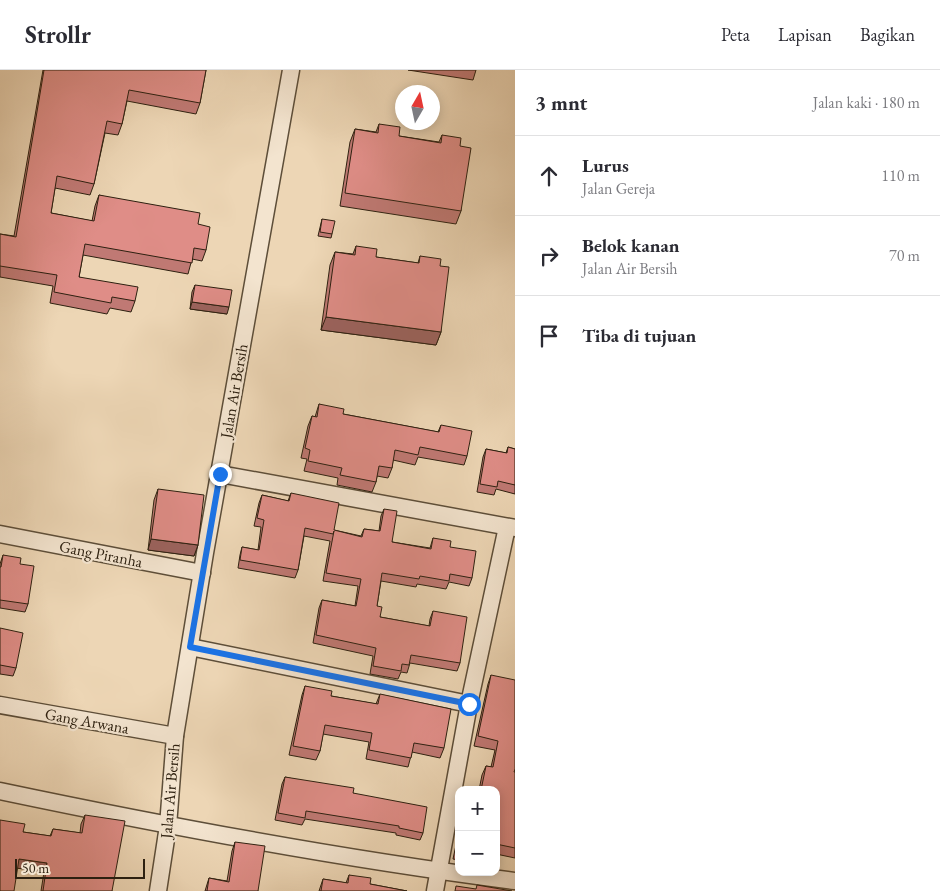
<!DOCTYPE html>
<html lang="id">
<head>
<meta charset="utf-8">
<style>
  body { margin:0; font-family:"EB Garamond",serif; background:#f2f2f3; color:#2b2b33 }
  .controls { position:absolute; right:15px; bottom:15px; display:grid; overflow:hidden; border-radius:10px; box-shadow:0 2px 12px #0003 }
  .controls button { width:45px; height:45px; display:grid; place-items:center; padding:0; border:0; border-bottom:1px solid #e1e1e2; background:#fff; color:#2b2b33; font:25px sans-serif }
  .compass { position:absolute; left:395px; top:15px; width:45px; height:45px; border-radius:50%; background:#fff; box-shadow:0 2px 12px #0003; rotate:9deg }
  .scale { position:absolute; left:15px; bottom:12px; width:130px; box-sizing:border-box; padding-left:5px; border:2px solid #2d2010; border-top:0; font-size:14px; line-height:18px; white-space:nowrap; color:#2d2010; -webkit-text-stroke:4px #f3e4cf; paint-order:stroke }
  .stop { position:absolute; width:15px; height:15px; margin:-11px; border:4px solid #1a73e8; border-radius:50%; background:#fff }
  .stop.end { background:#1a73e8; border-color:#fff; box-shadow:0 1px 5px #0008 }
  .list { margin:0; padding:0; list-style:none }
  h2 { display:flex; justify-content:space-between; align-items:center; height:65px; margin:0; padding:0 20px; font-size:21px }
  h2 small { font-size:16px; font-weight:400; color:#7c7c81 }
  .list li { display:grid; grid-template-columns:32px 1fr auto; gap:15px; align-items:center; box-sizing:border-box; height:80px; padding:0 20px; border-top:1px solid #e1e1e2 }
  .list b { display:block; font-size:19px; white-space:nowrap }
  .list p { margin:0; font-size:16px; white-space:nowrap; color:#7c7c81 }
  .list em { font-size:16px; font-style:normal; color:#7c7c81 }
  .icon { flex:none; width:28px; height:28px; fill:none; stroke:currentColor; stroke-width:2; stroke-linecap:round; stroke-linejoin:round }
  .map { position:relative; flex:none; width:515px; height:821px; overflow:hidden }
  header { display:flex; align-items:center; gap:30px; box-sizing:border-box; height:70px; padding:0 25px; background:#fff; border-bottom:1px solid #e1e1e2 }
  header strong { font-size:24px }
  nav { display:flex; gap:28px; margin-inline-start:auto; font-size:18px }
  main { display:flex }
  aside { flex:1; background:#fff }
  .map>svg:first-child { display:block }
  .lines { fill:none; stroke-linecap:round; stroke-linejoin:round }
  .minor-casing { stroke:#5d4e39; stroke-width:19 }
  .minor { stroke:#f3e4cf; stroke-width:16 }
  .wall { fill:#c07974; stroke:#2d2010 }
  .shaded-wall { fill:#9c635e; stroke:#2d2010 }
  .building { fill:#df8d87; stroke:#2d2010 }
  .route { stroke:#1a73e8; stroke-width:6 }
  .labels { text-anchor:middle; dominant-baseline:central; stroke-width:4.5; stroke-linejoin:round; paint-order:stroke }
  .street-label { font-size:16px; fill:#2d2010; stroke:#f3e4cf }
</style>
</head>
<body>
<header>
<strong>Strollr</strong>
<nav><a>Peta</a><a>Lapisan</a><a>Bagikan</a></nav>
</header>
<main>
<div class="map">
<svg width="515" height="821" viewBox="0 0 515 821">
  <rect width="100%" height="100%" fill="#edd6b5"/>
  <filter id="stains"><feTurbulence type="fractalNoise" baseFrequency=".004" numOctaves="4"/><feColorMatrix values="0 0 0 0 .2 0 0 0 0 .09 0 0 0 0 .02 0 0 0 .5 -.17"/></filter>
  <radialGradient id="worn" r=".72"><stop offset=".6" stop-color="#630" stop-opacity="0"/><stop offset="1" stop-color="#630" stop-opacity=".3"/></radialGradient>
  <g class="lines">
    <g class="minor-casing">
      <g id="minor">
        <polyline points="220,404 515,458"/>
        <polyline points="0,464 202,503"/>
        <polyline points="190,577 469,634"/>
        <polyline points="0,635 175,666"/>
        <path d="M 0,721 C 171,757 342,789 515,811"/>
        <polyline points="158,821 168,756 175,666 205,483 291,0"/>
        <polyline points="435,821 469,634 507,457"/>
      </g>
    </g>
    <use href="#minor" class="minor"/>
  </g>
  <g class="wall">
    <polygon points="43,0 206,0 200,33 196,44 127,31 122,54 118,65 105,63 94,114 90,125 55,118 51,143 92,151 95,136 99,125 198,154 206,180 202,191 192,189 188,204 83,185 79,207 135,231 131,242 110,238 107,244 50,233 53,216 0,207 0,164 14,166"/>
    <polygon points="408,0 476,0 473,10"/>
    <polygon points="379,54 399,66 439,72 442,65 460,76 461,141 456,154 340,136 350,72 355,59 376,62"/>
    <polygon points="322,149 332,164 331,168 318,166"/>
    <polygon points="356,176 376,187 418,193 420,186 440,196 441,262 436,275 321,260 330,195 335,182 353,184"/>
    <polygon points="195,215 227,244 190,239 192,222"/>
    <polygon points="319,334 343,344 438,362 441,355 467,386 464,395 418,387 415,395 393,390 392,398 388,408 377,406 376,412 372,422 337,415 338,408 304,401 307,389 301,388 308,356 312,346 315,347"/>
    <polygon points="508,377 515,379 515,424 496,419 494,425 477,422 483,387 486,379 506,383"/>
    <polygon points="158,419 198,475 194,486 148,480 154,430"/>
    <polygon points="291,423 334,460 361,466 364,459 379,461 381,446 384,439 392,472 430,478 433,468 450,477 472,508 469,516 449,512 446,519 417,514 416,517 381,511 377,536 380,547 429,556 430,549 433,541 460,593 457,601 410,593 407,603 401,602 398,609 370,604 373,586 313,573 319,538 322,530 355,536 358,516 323,511 330,471 304,466 298,500 295,508 238,498 240,485 242,477 258,480 261,457 254,456 259,433 262,425 288,431"/>
    <polygon points="3,485 20,494 28,534 25,542 0,538 0,494"/>
    <polygon points="0,558 16,598 13,606 0,604"/>
    <polygon points="491,605 515,702 515,788 496,784 496,720 479,720 482,705 486,696 491,697 495,680 474,676 488,614"/>
    <polygon points="305,616 331,626 376,634 380,624 444,678 440,688 412,682 408,697 366,689 369,672 323,664 320,681 316,690 289,685 302,625"/>
    <polygon points="285,707 353,723 423,763 420,770 396,765 396,763 305,749 302,755 275,750 282,714"/>
    <polygon points="85,745 112,821 41,821 44,802 18,798 23,762 50,766 53,759 80,763 81,754"/>
    <polygon points="459,761 459,790 453,789"/>
    <polygon points="235,772 258,821 205,821 209,808 227,811 232,781"/>
    <polygon points="349,805 370,814 407,821 319,821 323,809 346,813"/>
  </g>
  <g class="shaded-wall">
    <polygon points="192,232 229,237 227,244 190,239"/>
    <polygon points="326,247 441,262 436,275 321,260"/>
    <polygon points="151,469 198,475 194,486 148,480"/>
    <polygon points="19,789 47,793 44,802 16,798"/>
  </g>
  <g class="building">
    <polygon points="44,0 206,0 200,33 129,20 122,54 107,51 94,114 57,106 51,143 94,151 99,125 200,143 198,154 210,157 206,180 194,178 192,193 85,174 79,207 138,217 135,231 112,227 111,233 54,222 57,205 0,196 0,164 16,167"/>
    <polygon points="379,54 400,57 399,66 441,73 442,65 461,68 460,76 471,78 461,141 345,123 355,59 378,63"/>
    <polygon points="322,149 335,151 332,164 320,162"/>
    <polygon points="356,176 377,179 376,187 419,193 420,186 441,189 440,196 449,197 441,262 326,247 335,182 355,185"/>
    <polygon points="195,215 232,220 229,237 192,232"/>
    <polygon points="319,334 344,339 343,344 439,362 441,355 472,361 467,386 420,377 418,385 395,380 392,398 379,396 376,412 340,405 342,398 308,391 310,380 305,378 312,346 317,347"/>
    <polygon points="508,377 515,379 515,415 498,411 497,417 480,414 486,379 507,383"/>
    <polygon points="158,419 204,425 198,475 151,469"/>
    <polygon points="291,423 339,433 334,460 362,467 364,459 380,461 384,439 397,441 392,472 431,479 433,468 451,471 450,477 476,481 472,508 450,504 449,511 420,506 419,509 382,503 377,536 382,537 380,547 430,556 433,541 467,547 460,593 411,585 409,595 402,594 401,601 373,596 376,578 316,565 322,530 356,536 361,509 326,503 334,461 333,464 305,458 298,500 240,490 242,477 259,480 264,450 257,448 262,425 289,431"/>
    <polygon points="3,485 21,488 20,494 34,496 28,534 0,530 0,497 1,497"/>
    <polygon points="0,558 23,563 16,598 0,595"/>
    <polygon points="491,605 515,610 515,699 514,702 515,702 515,778 496,774 496,776 496,720 481,720 486,696 493,697 498,671 478,666"/>
    <polygon points="305,616 332,621 331,626 378,634 380,624 451,639 444,678 414,673 411,688 369,680 372,663 325,655 320,681 293,676"/>
    <polygon points="285,707 354,718 353,723 427,737 423,763 399,758 399,756 306,741 305,748 278,743"/>
    <polygon points="85,745 125,751 112,821 43,821 47,793 19,789 14,821 0,821 0,750 25,754 23,762 51,766 53,759 82,763"/>
    <polygon points="459,767 459,780 456,779"/>
    <polygon points="235,772 265,776 258,821 207,821 209,808 229,812"/>
    <polygon points="349,805 371,808 370,814 407,821 321,821 323,809 348,813"/>
    <polygon points="477,815 512,821 455,821 456,816 476,819"/>
  </g>
  <g class="lines">
    <polyline class="route" points="220,404 190,577 469,634"/>
  </g>
  <g class="labels">
    <g class="street-label">
      <text transform="translate(234 321) rotate(-80)">Jalan Air Bersih</text>
      <text transform="translate(101 484) rotate(11)">Gang Piranha</text>
      <text transform="translate(87 651) rotate(10)">Gang Arwana</text>
      <text transform="translate(170 721) rotate(-85)">Jalan Air Bersih</text>
    </g>
  </g>
  <rect width="100%" height="100%" filter="url(#stains)"/>
  <rect width="100%" height="100%" fill="url(#worn)"/>
</svg>
<div class="controls">
<button>+</button>
<button>−</button>
</div>
<svg class="compass" viewBox="-18 -18 36 36"><path d="M0-13l5 13h-10z" fill="#e53935"/><path d="M0 13l5-13h-10z" fill="#7c7c81"/></svg>
<div class="scale">50 m</div>
<div class="stop" style="left:469px;top:634px"></div>
<div class="stop end" style="left:220px;top:404px"></div>
</div>
<aside>
<h2>3 mnt<small>Jalan kaki · 180 m</small></h2>
<ul class="list">
<li><svg class="icon" aria-label="ahead" viewBox="0 0 24 24"><path d="M12 20V5M6 11l6-6 6 6"/></svg><div><b>Lurus</b><p>Jalan Gereja</p></div><em>110 m</em></li>
<li><svg class="icon" aria-label="right" viewBox="0 0 24 24"><path d="M7 20v-9h11M14 6l5 5-5 5"/></svg><div><b>Belok kanan</b><p>Jalan Air Bersih</p></div><em>70 m</em></li>
<li><svg class="icon" aria-label="arrive" viewBox="0 0 24 24"><path d="M6 21V4h12l-3 4 3 4H6"/></svg><div><b>Tiba di tujuan</b></div></li>
</ul>
</aside>
</main>
</body>
</html>
